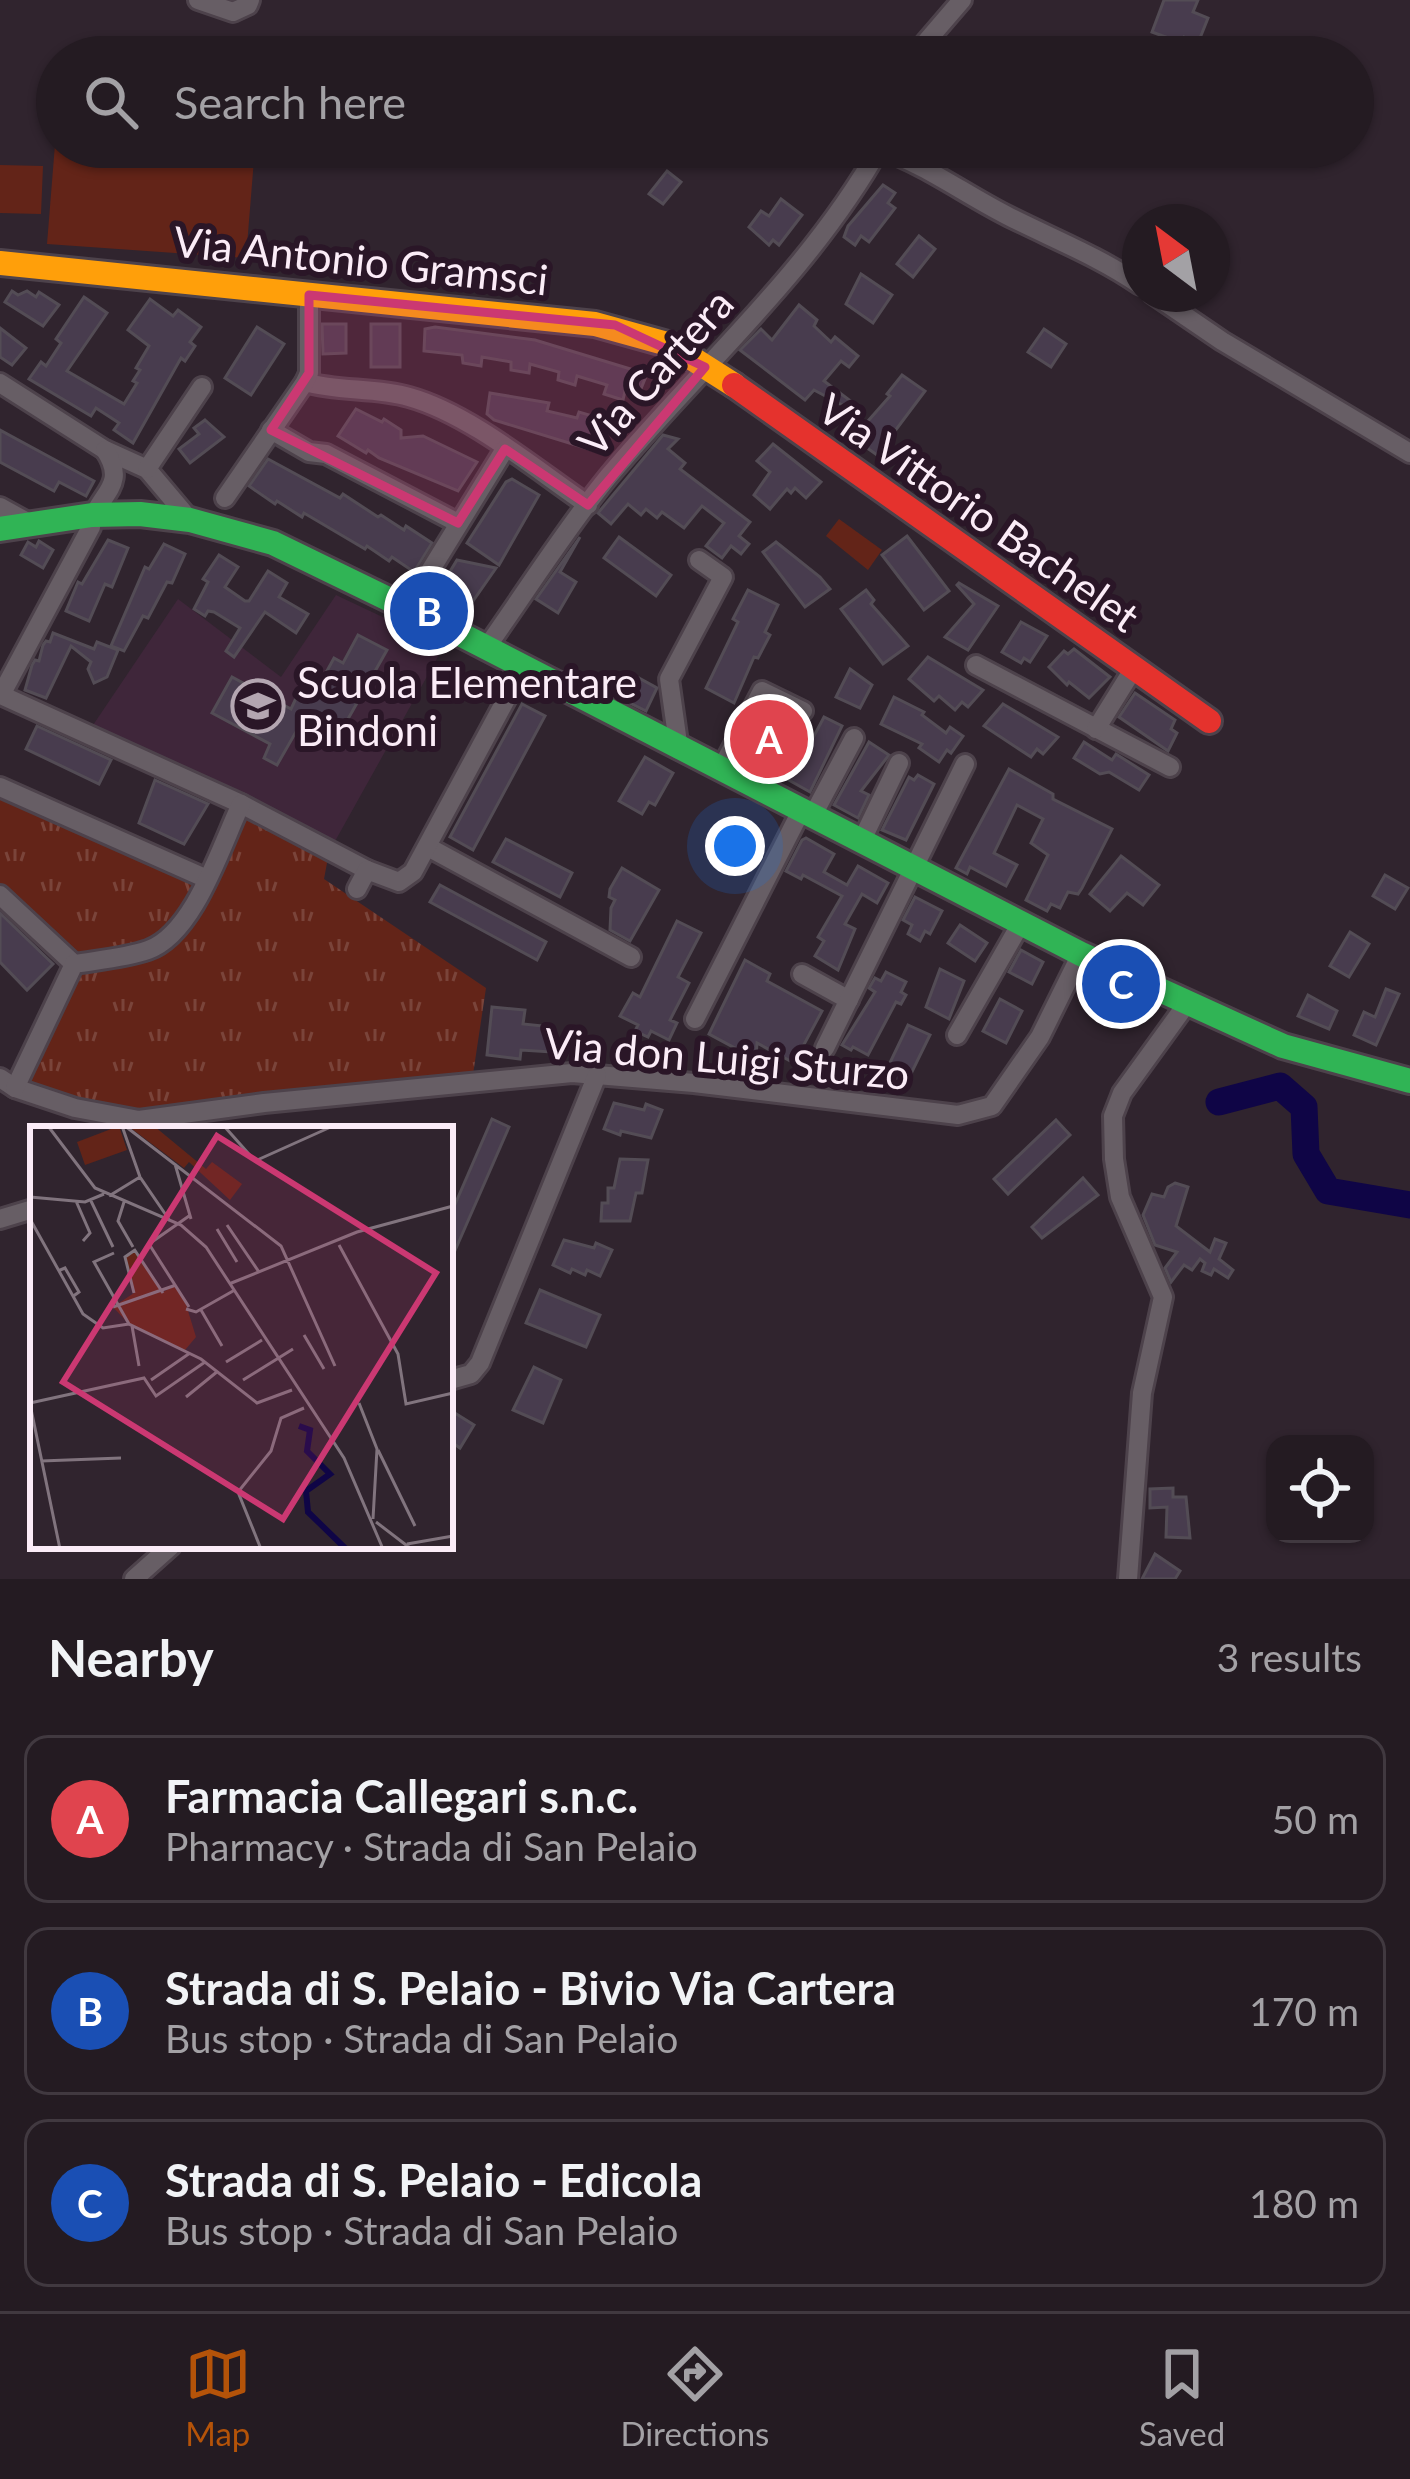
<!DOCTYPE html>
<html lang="en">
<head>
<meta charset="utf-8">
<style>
  body { margin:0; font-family:Lato,sans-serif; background:#30282f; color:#f1f3f6 }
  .controls { position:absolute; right:36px; bottom:36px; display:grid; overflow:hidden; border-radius:24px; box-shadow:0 3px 9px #0004 }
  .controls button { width:108px; height:108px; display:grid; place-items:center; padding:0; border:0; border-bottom:3px solid #413940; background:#241b22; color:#f1f3f6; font:60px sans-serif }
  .compass { position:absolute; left:1122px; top:204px; width:108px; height:108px; border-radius:50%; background:#241b22; box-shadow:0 3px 9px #0004; rotate:328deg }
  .you { position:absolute; left:735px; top:846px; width:42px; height:42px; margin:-30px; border:9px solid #fff; border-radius:50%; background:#1a73e8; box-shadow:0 0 0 18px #1a73e833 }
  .badge { display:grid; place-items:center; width:78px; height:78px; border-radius:50%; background:#b45309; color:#fff; font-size:39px; font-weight:700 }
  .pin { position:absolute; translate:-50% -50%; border:6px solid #fff; box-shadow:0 3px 12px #0006 }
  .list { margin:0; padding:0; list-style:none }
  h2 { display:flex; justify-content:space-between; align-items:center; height:156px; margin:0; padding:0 48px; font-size:51px }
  h2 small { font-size:39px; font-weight:400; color:#a3a1a5 }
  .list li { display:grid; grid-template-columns:78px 1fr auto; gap:36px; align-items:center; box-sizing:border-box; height:168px; margin:0 24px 24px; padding:0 24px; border:3px solid #413940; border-radius:24px }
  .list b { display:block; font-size:45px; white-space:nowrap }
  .list p { margin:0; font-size:39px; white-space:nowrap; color:#a3a1a5 }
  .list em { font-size:39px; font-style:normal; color:#a3a1a5 }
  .icon { flex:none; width:66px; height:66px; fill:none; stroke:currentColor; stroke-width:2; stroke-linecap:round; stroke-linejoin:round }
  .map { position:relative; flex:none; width:1410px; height:1579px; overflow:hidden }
  .search { position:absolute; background:#241b22; box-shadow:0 3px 9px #0004; left:36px; right:36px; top:36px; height:132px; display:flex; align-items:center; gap:30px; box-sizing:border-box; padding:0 42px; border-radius:66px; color:#a3a1a5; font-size:45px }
  .sheet { height:732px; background:#241b22 }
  nav { display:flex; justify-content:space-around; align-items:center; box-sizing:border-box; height:168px; border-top:3px solid #413940; background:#241b22; font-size:33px; color:#a3a1a5 }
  nav a { display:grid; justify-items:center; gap:6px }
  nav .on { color:#b45309 }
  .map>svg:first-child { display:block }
  .built { fill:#3f263a }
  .green { fill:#632418 }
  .park { fill:url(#park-tufts) }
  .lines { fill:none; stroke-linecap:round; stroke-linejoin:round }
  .river { stroke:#0f0546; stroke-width:27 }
  .building { fill:#483c4e; stroke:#534c55; stroke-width:3 }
  .street-casing { stroke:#4d424b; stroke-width:24 }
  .fast-casing { stroke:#4d424b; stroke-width:30 }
  .slow-casing { stroke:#4d424b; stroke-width:30 }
  .jam-casing { stroke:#4d424b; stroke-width:30 }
  .street { stroke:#675e65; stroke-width:18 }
  .fast { stroke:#30b455; stroke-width:24 }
  .slow { stroke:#ff9f0a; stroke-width:24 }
  .jam { stroke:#e5322d; stroke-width:24 }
  .marked { fill:#cb3872; fill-opacity:0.2; stroke:#cb3872; stroke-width:9; stroke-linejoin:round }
  .labels { text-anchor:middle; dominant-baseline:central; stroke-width:12; stroke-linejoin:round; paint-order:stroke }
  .street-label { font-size:42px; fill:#fbecf7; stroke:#2a1627 }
  .poi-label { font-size:42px; fill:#fbecf7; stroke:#2a1627; text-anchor:start }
  .inset-river { fill:none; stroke:#0f0546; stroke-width:6 }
  .inset-road { fill:none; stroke:#81747e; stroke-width:3 }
  .view { fill:#cb3872; fill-opacity:0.15; stroke:#cb3872; stroke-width:6 }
  .inset-edge { fill:none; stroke:#fbecf7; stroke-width:6 }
</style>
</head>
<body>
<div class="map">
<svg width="1410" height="1579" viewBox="0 0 1410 1579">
  <defs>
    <pattern id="park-tufts" width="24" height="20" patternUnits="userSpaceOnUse" patternTransform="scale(3)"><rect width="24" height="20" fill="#632418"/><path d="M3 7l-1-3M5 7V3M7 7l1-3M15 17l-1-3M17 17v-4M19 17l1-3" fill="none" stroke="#7a443a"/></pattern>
  </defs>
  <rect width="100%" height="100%" fill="#30242e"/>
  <polygon class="built" points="336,595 444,646 329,852 87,734 178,599 281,677"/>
  <g class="green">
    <polygon points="56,132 57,147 255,147 246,258 47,244"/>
    <polygon points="0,165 43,166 41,214 0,213"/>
    <polygon points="839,519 882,550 868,570 826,536"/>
  </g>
  <polygon class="park" points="0,787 204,877 241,804 329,852 324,879 486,988 472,1081 156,1120 15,1088 74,964 0,895"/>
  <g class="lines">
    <polyline class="river" points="1219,1102 1280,1086 1304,1107 1306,1154 1328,1191 1410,1205"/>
  </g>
  <g class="building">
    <polygon points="1164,0 1198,0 1193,12 1208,18 1198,43 1184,37 1182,43 1152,32"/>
    <polygon points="667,171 681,182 663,204 649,194"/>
    <polygon points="883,185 895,193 888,203 895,208 869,242 861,236 855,245 844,237 848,226"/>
    <polygon points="781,199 802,215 779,245 773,240 769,245 749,227 761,211 769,216"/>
    <polygon points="919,236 935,249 913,277 897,264"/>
    <polygon points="861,274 892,295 873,323 846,304"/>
    <polygon points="12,291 18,295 27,291 36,297 39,292 59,305 43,326 5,302"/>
    <polygon points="84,297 107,313 67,371 124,404 137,383 133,381 140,370 136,368 149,346 128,330 150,299 173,316 178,310 201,327 190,342 195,346 185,361 181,358 133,443 114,430 119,423 96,408 91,416 29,379 41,362 46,366 61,343 56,339"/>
    <polygon points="799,305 817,320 814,326 831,342 835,337 858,356 849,367 841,361 824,381 852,402 848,408 814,390 805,400 740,350 761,329 772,340"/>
    <polygon points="322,324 346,324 346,353 323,354"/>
    <rect x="371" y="324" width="29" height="43"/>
    <polygon points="257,327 284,344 251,395 225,378"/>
    <polygon points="435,327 535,340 647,374 638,396 625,391 623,400 604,394 607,385 577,376 575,385 558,380 559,372 530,364 529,373 511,370 511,362 482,357 481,366 463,363 462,355 424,351 425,329"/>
    <polygon points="0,328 26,348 12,365 0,357"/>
    <polygon points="1044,329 1066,344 1051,367 1028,352"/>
    <polygon points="902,375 925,391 877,455 853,438 890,396 887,394"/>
    <polygon points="490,393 549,403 547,411 577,418 579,412 596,417 594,424 609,429 602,453 494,420 487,414"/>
    <polygon points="356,409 382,422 384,419 401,430 401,438 423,436 477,462 458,491 379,458 368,450 366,453 338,436"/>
    <polygon points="205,420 224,437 190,463 179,449 199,434 194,428"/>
    <polygon points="0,430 94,481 86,496 59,482 54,491 0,462"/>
    <polygon points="663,435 678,439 668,449 685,463 680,469 750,522 739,536 749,544 741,554 731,546 722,558 706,546 724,523 702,506 684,528 662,512 657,518 646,509 641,515 628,504 611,524 598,513"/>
    <polygon points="773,444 821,482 806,498 795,488 791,493 787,489 770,509 754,495 770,472 757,461"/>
    <polygon points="268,459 340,498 343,494 378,517 381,515 404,530 406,526 432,543 414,572 392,557 389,561 367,546 365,549 304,513 302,517 277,501 275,504 249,486"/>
    <polygon points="512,479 539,495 499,565 467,543 506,482"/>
    <polygon points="907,536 949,591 924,610 882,555"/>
    <polygon points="580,537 560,572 576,582 558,613 536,599"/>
    <polygon points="619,537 671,575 656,596 604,558"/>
    <polygon points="108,540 128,548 112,587 105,584 89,621 66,611 78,582 82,584"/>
    <polygon points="39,541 53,550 43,568 21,555 28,542 36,547"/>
    <polygon points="776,542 820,577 830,589 805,607 763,552"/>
    <polygon points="164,544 185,554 172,583 167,582 148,618 143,616 124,651 111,646 145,567 149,569"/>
    <polygon points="219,555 238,567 225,587 245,601 249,601 268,571 287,583 279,597 308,614 296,633 265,612 234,657 226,651 240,628 214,612 208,611 205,616 194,609 208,582 203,579"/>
    <polygon points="457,560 496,568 464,614 435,596"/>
    <polygon points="959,583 998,606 968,650 945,637 974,604 957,585"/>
    <polygon points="748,590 778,605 765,632 770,635 758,658 754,657 734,703 706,688 738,622 733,619"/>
    <polygon points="866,590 874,600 871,604 908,646 883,664 841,609"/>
    <polygon points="1021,622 1047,636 1030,662 1024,658 1021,663 1002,652"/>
    <polygon points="53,633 94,649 97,642 118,650 107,677 94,683 88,669 91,662 71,646 46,698 25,690 32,665 35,660 39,661 43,645 46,641 50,642"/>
    <polygon points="358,635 387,650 331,749 297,730 277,765 264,758 270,744 212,713 232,677 291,709 297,696 310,702 334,658 343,663"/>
    <polygon points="1074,649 1110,677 1089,698 1069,682 1067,685 1049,667 1064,651 1068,654"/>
    <polygon points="928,657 983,690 968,707 962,702 955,710 939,696 934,701 909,679"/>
    <polygon points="850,669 872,685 860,708 836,697"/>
    <polygon points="639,678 657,688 646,711 626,701"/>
    <polygon points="1135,693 1175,720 1171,729 1177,733 1168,751 1119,717"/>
    <polygon points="894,697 924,712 922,715 946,733 950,727 963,736 951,753 947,750 939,762 919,748 922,744 881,724"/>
    <polygon points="522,704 545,716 473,850 450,837"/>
    <polygon points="1003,704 1058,737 1043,754 1037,749 1031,757 984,726"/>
    <polygon points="766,713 814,736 824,717 842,726 810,792 787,779 790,775 745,753"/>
    <polygon points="37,726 111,760 99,784 26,749"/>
    <polygon points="869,742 889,755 861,791 869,795 858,818 834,805"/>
    <polygon points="1084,742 1112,760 1116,754 1149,775 1139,790 1109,772 1100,774 1074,758"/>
    <polygon points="645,757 673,773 655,805 649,802 642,814 619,801"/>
    <polygon points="1009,769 1053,794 1053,799 1112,829 1082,888 1078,894 1068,892 1060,908 1051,904 1047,911 1026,900 1048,855 1031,843 1043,819 1017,805 994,853 1017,865 1006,886 970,867 967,874 956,868"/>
    <polygon points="918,775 934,784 906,840 882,830 909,777 914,780"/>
    <polygon points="155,780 208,804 184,844 139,823"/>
    <polygon points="728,821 754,836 736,870 710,855"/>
    <polygon points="806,838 834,854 824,872 847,885 858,866 888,883 877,903 862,894 845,924 855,929 838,970 815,956 824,941 818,937 842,896 803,875 801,879 786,871 802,840"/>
    <polygon points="506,839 572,873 560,897 493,862"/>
    <polygon points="1121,856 1159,885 1143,905 1127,893 1110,911 1090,894"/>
    <polygon points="622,868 659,890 630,941 610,930 611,908 615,900 609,897 610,889"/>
    <polygon points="1385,875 1408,888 1395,909 1373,896"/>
    <polygon points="440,885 546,942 537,960 430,902"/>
    <polygon points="915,897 942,911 930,934 925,931 920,941 908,934 912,925 903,920"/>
    <polygon points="0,913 53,964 27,990 0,962"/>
    <polygon points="677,921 701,933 678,977 689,983 670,1020 677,1023 669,1040 651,1031 648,1037 635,1031 638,1025 620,1016 633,993 640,997"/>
    <polygon points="960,925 987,943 975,961 948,943"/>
    <polygon points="1350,932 1369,944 1349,977 1330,966"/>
    <polygon points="1021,950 1043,962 1032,984 1009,972"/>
    <polygon points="745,960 770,974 767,981 822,1011 794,1063 757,1043 755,1073 735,1071 744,1053 709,1034"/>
    <polygon points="940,969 964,981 949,1019 926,1007"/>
    <polygon points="886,972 906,982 901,992 906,995 901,1004 896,1002 868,1055 853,1047 851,1050 842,1045 875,992 869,988 875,978 881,981"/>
    <polygon points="1104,983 1139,999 1130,1018 1107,1007 1102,1017 1090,1011"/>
    <polygon points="1386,989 1399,994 1376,1045 1354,1035 1364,1012 1375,1017"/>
    <polygon points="1308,995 1337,1011 1329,1029 1298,1016"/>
    <polygon points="1000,999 1022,1011 1006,1043 983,1031"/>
    <polygon points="492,1007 525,1010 523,1024 553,1027 551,1052 521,1050 520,1059 487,1055"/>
    <polygon points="908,1025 930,1035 906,1084 885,1073"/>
    <polygon points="614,1103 644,1110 646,1104 662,1110 651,1138 621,1131 620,1135 604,1129"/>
    <polygon points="492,1119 509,1127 450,1262 450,1216"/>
    <polygon points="1056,1120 1070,1135 1008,1194 994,1179"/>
    <polygon points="620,1159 648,1160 642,1193 636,1193 630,1221 601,1221 602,1203 608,1203 608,1188 614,1188"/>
    <polygon points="1083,1178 1098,1195 1042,1238 1032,1227"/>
    <polygon points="1175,1183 1188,1187 1176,1226 1210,1252 1215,1239 1226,1243 1219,1259 1233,1270 1228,1278 1214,1269 1211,1275 1202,1271 1205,1263 1200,1259 1192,1270 1184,1265 1171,1282 1165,1268 1177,1252 1155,1245 1143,1215 1152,1194 1164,1197 1168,1187"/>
    <polygon points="564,1240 594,1248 596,1243 612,1250 600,1276 587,1270 585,1275 572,1269 570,1273 553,1265"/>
    <polygon points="540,1290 600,1315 586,1347 526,1323"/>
    <polygon points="534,1367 561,1380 543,1423 513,1410"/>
    <polygon points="450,1410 474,1425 460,1448 450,1441"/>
    <polygon points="1173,1488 1173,1497 1186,1497 1190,1538 1166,1537 1167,1507 1150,1508 1150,1489"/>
    <polygon points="1155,1554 1180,1571 1175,1579 1142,1579"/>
  </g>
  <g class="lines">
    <g class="street-casing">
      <g id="street">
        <polyline points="198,0 233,12 248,5 250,0"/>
        <polyline points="913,57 962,0"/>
        <path d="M 880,149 C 926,165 963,193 1006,215 C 1051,238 1098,256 1140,285"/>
        <polyline points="1153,294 1222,341 1410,453"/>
        <path d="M 305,382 C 338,392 375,387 409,397 C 470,414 535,469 588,505"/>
        <polyline points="0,383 105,450 147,469 190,520"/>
        <polyline points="271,430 309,452 326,454 458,523"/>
        <path d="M 105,450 C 130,488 95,494 91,527 L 1,695 L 241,804 L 367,870"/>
        <polyline points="147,469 202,387"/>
        <polyline points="225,498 305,382 309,373 309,295"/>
        <polyline points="0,507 31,524"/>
        <polyline points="430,571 505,449"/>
        <path d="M 486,648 C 526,592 564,531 608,477 C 699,368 810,272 880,147"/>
        <polyline points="976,665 1170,767"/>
        <polyline points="1096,729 1134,668"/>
        <polyline points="679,750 669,679 723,577 699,560"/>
        <polyline points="720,771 762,691 803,711"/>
        <polyline points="0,787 207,879"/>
        <polyline points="812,817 854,738"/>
        <polyline points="861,842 899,763"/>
        <polyline points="428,847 631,957"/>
        <polyline points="357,889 367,870 399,882 413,872 523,668"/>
        <polyline points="0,895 74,964"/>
        <polyline points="802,974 849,1000"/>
        <polyline points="695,1019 801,811"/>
        <polyline points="957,1035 1021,923"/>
        <polyline points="825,1048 965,764"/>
        <polyline points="0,1078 15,1088 75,1108 139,1120 264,1103 572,1073 694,1083 958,1115 992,1106 1040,1037 1081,954"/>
        <path d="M 15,1088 L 74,964 C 98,960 125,958 148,950 C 194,934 221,846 241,804"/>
        <polyline points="0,1219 33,1209"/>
        <polyline points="450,1380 471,1374 480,1363 597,1075"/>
        <polyline points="134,1579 171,1546"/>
        <polyline points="1128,1579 1142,1393 1163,1297 1120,1197 1114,1159 1113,1116 1122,1093 1188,1002"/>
      </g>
    </g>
    <g class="fast-casing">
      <polyline id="fast" points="0,529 92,515 140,514 190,520 273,543 458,633 1081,954 1283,1046 1410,1081"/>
    </g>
    <g class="slow-casing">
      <polyline id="slow" points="0,263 595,324 671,345 734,385"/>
    </g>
    <g class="jam-casing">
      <polyline id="jam" points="734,385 1209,721"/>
    </g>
    <use href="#street" class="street"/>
    <use href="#fast" class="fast"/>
    <use href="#slow" class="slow"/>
    <use href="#jam" class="jam"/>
  </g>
  <path class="marked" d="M 309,295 L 615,325 L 705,367 L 588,505 L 505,449 L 458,523 L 271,430 L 309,373 Z"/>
  <defs>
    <g id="school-ring" transform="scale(2.7)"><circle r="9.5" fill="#2a1627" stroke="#b4a6b1" stroke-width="1.5"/><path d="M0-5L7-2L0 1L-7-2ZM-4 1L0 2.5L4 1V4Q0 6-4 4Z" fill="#b4a6b1"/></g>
  </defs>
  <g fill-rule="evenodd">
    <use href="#school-ring" x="258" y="706"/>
  </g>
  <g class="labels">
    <g class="street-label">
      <text transform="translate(361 260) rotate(6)">Via Antonio Gramsci</text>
      <text transform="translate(655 372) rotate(-48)">Via Cartera</text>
      <text transform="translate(979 512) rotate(35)">Via Vittorio Bachelet</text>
      <text transform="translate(727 1058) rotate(5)">Via don Luigi Sturzo</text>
    </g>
    <g class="poi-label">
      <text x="297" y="682">Scuola Elementare<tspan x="297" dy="48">Bindoni</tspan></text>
    </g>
  </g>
  <g transform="translate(30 1126)">
    <rect width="423" height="423" fill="#30242e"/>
    <path d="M 89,0 L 97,24 L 55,39 L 47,16 ZM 98,0 L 124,0 L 176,43 L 182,36 L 212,58 L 200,74 L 159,36 L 154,42 Z" fill="#632418"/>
    <path d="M 105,124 L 133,166 L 146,159 L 155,175 L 166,211 L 155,224 L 99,198 L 83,181 L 104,167 L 95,131 Z" fill="#632418"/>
    <path class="inset-river" d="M 269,300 L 280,304 L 277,325 L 300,348 L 276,365 L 278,386 L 316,423"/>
    <path class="inset-road" d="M 18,0 L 65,62 L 151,99 L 176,121 L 314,332 L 353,423M 92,0 L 110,51 L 140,95M 95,0 L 251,120 L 305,240M 194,0 L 225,35 L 303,0M 145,38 L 161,93M 79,70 L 110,51M 0,71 L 55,76 L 74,68M 46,75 L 60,107 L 53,115M 61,75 L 83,121M 94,76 L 88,95 L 103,121M 0,93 L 53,188 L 73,202 L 99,198M 197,99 L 229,146M 187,103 L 207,136M 309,119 L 368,228 L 376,278 L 423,267M 104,123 L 133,167M 84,127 L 64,136 L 99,198 L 171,233 L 227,277 L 262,264M 28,145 L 35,142 L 49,166 L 42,171M 199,158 L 327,106 L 423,80M 104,167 L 95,131 L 105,124M 83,181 L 146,159M 159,181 L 119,118 L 159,90M 156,183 L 166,186 L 203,165M 171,184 L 192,220M 102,200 L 109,240M 274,209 L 294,243M 196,236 L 232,214M 121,254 L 160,227M 213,254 L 263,223M 156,271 L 188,245M 0,277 L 114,252 L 126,270 L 175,236M 329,277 L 347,323 L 343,393M 0,278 L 30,423M 348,324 L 385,400M 11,335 L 91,332M 346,396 L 380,422M 377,418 L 423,410M 231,423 L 208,366 L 241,325 L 251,292 L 274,282"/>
    <path class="view" d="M 187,10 L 406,147 L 253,393 L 33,256 Z"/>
    <rect width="423" height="423" class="inset-edge"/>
  </g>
</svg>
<div class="controls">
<button><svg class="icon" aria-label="locate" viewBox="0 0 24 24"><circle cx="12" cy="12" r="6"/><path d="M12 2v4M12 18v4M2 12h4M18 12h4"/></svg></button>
</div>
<svg class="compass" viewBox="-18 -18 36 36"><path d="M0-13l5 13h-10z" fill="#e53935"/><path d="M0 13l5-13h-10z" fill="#a3a1a5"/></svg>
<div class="you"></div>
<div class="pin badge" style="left:769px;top:739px;background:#e0444e">A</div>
<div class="pin badge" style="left:429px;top:611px;background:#1a4fb4">B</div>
<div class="pin badge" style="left:1121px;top:984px;background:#1a4fb4">C</div>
<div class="search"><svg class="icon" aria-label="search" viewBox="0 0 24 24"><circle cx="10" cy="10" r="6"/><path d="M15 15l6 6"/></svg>Search here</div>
</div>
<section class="sheet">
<h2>Nearby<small>3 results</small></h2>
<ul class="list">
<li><span class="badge" style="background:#e0444e">A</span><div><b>Farmacia Callegari s.n.c.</b><p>Pharmacy · Strada di San Pelaio</p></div><em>50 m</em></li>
<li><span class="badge" style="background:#1a4fb4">B</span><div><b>Strada di S. Pelaio - Bivio Via Cartera</b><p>Bus stop · Strada di San Pelaio</p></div><em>170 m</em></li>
<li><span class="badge" style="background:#1a4fb4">C</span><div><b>Strada di S. Pelaio - Edicola</b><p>Bus stop · Strada di San Pelaio</p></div><em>180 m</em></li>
</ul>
</section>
<nav>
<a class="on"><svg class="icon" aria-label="map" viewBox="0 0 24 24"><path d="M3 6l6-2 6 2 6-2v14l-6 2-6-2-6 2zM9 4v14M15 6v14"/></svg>Map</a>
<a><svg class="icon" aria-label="directions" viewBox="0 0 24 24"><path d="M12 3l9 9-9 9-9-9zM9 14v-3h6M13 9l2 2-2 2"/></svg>Directions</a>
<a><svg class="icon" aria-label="saved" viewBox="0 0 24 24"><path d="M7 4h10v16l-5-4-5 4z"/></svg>Saved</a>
</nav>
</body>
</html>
